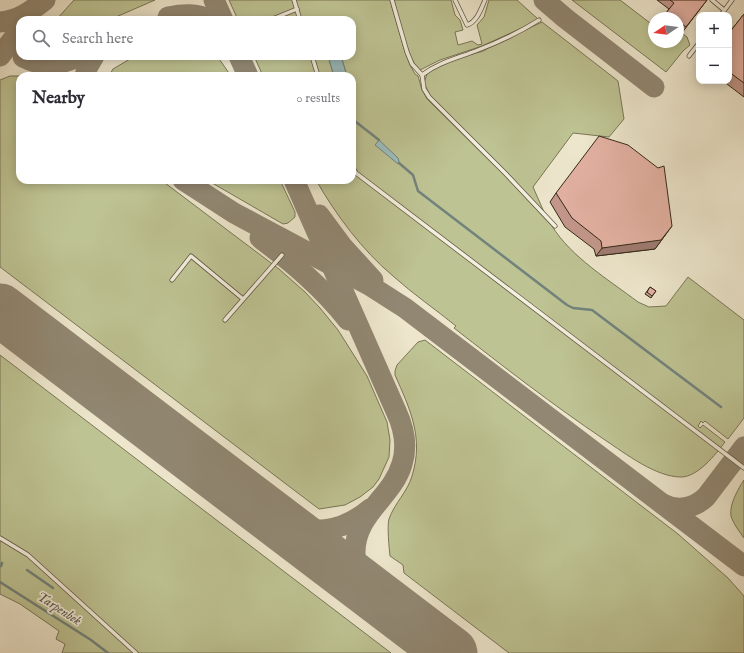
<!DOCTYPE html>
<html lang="en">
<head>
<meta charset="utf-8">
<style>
  body { margin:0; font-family:"IM FELL English",serif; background:#f7f7f7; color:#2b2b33 }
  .controls { position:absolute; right:12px; top:12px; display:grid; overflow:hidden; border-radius:8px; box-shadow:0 2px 10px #0003 }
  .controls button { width:36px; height:36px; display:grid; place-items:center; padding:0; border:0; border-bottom:1px solid #e1e1e2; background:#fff; color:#2b2b33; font:20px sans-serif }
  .compass { position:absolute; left:648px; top:12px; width:36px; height:36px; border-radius:50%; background:#fff; box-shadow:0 2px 10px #0003; rotate:257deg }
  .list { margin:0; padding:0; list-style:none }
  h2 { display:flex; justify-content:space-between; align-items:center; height:52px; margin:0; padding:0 16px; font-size:17px }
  h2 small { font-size:13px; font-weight:400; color:#7c7c81 }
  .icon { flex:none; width:22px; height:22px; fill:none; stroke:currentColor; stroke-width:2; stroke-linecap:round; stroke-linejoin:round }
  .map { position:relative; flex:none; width:744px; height:653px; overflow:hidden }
  .search { position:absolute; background:#fff; box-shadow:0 2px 10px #0003; left:16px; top:16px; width:340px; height:44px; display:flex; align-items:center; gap:10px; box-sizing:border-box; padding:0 14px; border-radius:12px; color:#7c7c81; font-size:15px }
  .panel { position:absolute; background:#fff; box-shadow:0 2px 10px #0003; left:16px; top:72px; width:340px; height:112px; border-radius:12px }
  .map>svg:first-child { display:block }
  .green { fill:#bec393; stroke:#7a7656 }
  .water { fill:#9bbebf; stroke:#72827d }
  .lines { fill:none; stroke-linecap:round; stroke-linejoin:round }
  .stream { stroke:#72827d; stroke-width:2.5 }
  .taxiway { stroke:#918772; stroke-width:21 }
  .runway { stroke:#918772; stroke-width:53 }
  .lane-casing { stroke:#635846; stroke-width:5 }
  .lane { stroke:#f3efde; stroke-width:3.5 }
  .wall { fill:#c2978a; stroke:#352819 }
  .shaded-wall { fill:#9e7b71; stroke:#352819 }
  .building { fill:#e2b0a1; stroke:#352819 }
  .labels { text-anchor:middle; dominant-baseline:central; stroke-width:3.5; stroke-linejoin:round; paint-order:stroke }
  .water-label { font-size:13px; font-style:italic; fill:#54554b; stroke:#f3efde }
</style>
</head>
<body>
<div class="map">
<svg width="744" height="653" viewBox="0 0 744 653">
  <rect width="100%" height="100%" fill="#ede6cc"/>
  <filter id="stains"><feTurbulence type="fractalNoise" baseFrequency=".005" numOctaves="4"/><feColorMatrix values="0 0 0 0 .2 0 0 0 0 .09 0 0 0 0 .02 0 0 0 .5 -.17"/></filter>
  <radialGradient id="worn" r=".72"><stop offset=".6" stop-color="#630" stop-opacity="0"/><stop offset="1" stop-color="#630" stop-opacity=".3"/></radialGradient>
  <g class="green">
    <polygon points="74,0 155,0 109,20 56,20"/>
    <path d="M 229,0 L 390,0 L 405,52 L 410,65 L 415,74 L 418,76 L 422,90 L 427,99 L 505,176 L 552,226 C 571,257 609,280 638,302 L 649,307 L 666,306 L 688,277 L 744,320 L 744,418 L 728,439 L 705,421 L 703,423 L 701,421 L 698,426 L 700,428 L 703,425 L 725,442 C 716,454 698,477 681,477 C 656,477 626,454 605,440 C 553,405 504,367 454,328 L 456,326 C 435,309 413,294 393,276 C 362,250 336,215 316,180 L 352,180 L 352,76 L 347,76 L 341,56 L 352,56 L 352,20 L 238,20 Z"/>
    <path d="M 394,0 L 451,0 L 455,15 L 460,20 L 463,30 L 455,32 L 458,45 L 472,41 L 478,45 L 482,44 L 477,25 L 484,17 L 489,0 L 517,0 L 538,19 L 522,28 L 482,46 L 440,60 L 420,70 C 408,62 398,15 394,0 Z"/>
    <polygon points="572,0 620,0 654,26 654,42 678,42 678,30 687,37 690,45 683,51 666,72"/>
    <path d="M 542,22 L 618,81 L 624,119 L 609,137 L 573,133 L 533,187 L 544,212 L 508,173 L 430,95 L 424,83 L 427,74 C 439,63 457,58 473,54 C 478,52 484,52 488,48 Z"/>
    <polygon points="135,56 217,56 231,76 109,76 113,69"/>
    <polygon points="254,56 328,56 334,76 263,76"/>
    <polygon points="10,76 20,76 20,180 161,180 279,269 305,292 320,308 338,330 367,376 387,422 390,440 389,457 379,479 373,487 360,497 345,505 319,509 0,267 0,80"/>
    <polygon points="207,180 280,180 295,212 295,217 288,223 283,224"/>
    <path d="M 425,340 L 678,534 L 728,578 L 744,596 L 744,653 L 509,653 L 404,573 L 403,565 L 390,556 C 389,547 387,526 389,519 C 394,504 408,491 412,476 C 424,438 410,409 395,375 L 395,371 L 397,365 L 418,342 Z"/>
    <polygon points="0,355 391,653 62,653 65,644 56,639 59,631 20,604 0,594"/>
    <path d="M 744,480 L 744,538 C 739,531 733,523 731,516 C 729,505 738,489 744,480 Z"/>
  </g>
  <g class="water">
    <polygon points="328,56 341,56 347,76 334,76"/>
    <polygon points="379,140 398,158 399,161 398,164 375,145"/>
  </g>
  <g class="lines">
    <g class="stream">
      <polyline points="356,122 379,140"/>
      <polyline points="399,163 413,175 418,191 567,305 573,308 592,310 721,407"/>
      <polyline points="1,566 2,563"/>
      <polyline points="27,570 53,588"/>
      <polyline points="0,582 91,640 108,653"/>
    </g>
    <g class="taxiway">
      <polyline points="214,0 223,20"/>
      <polyline points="544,0 565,18 654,87"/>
      <path d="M 168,17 C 183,14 196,13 211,20"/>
      <path d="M 0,22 C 18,21 31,11 45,0"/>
      <polyline points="0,56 20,30"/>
      <polyline points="239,56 248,76"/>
      <path d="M 23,57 C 45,68 58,66 80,56"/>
      <polyline points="85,76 87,68 94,56"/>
      <polyline points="183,180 234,213 369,285 405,308 744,566"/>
      <path d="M 294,180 L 396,411 C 404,428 408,445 402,464 C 392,498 354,514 355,554 C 355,569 363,583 374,594"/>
      <polyline points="319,215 342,246 373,280"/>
      <path d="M 260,238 C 293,263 323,288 348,320"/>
      <path d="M 663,504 C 678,512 694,508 706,497 L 744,447"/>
      <path d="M 277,521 C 312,535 340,534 370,509"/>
    </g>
    <polyline class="runway" points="0,310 451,653"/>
    <g class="lane-casing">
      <g id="lane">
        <polyline points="294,0 300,20"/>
        <polyline points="392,0 407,52 412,64 422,75 424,89 429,97 506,174 555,226"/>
        <path d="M 455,0 L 467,25 C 477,22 481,9 485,0"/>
        <polyline points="712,0 724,10"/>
        <polyline points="721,15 732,0"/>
        <polyline points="270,20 297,9"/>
        <polyline points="312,56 318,76"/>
        <polyline points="689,56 699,43"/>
        <path d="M 422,75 C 439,62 458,58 478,50 C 499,42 520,32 539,20"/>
        <polyline points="352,166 356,173 744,468"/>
        <polyline points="172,280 191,256 243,299"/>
        <polyline points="225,320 282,255"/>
        <polyline points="0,538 28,555 136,653"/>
      </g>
    </g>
    <use href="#lane" class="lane"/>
  </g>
  <g class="wall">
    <polygon points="657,0 707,0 681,34 678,31 678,18 663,18 669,9"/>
    <polygon points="744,14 744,97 723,81 729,81 729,33"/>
    <polygon points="556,193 666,234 655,249 596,256 594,249 565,227 550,202"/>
    <polygon points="650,287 656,291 651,298 645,294"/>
  </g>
  <polygon class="shaded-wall" points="672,226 655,249 596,256 602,248"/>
  <g class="building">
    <polygon points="670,0 707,0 686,27 678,21 678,18 674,18 666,13 674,3"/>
    <polygon points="744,14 744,83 729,72 729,33"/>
    <polygon points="599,136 628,145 658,168 664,166 672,226 661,240 602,248 601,241 572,218 556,193"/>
    <polygon points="650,287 656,291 652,296 647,292"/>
  </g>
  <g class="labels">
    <g class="water-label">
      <text transform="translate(59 609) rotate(33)">Tarpenbek</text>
    </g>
  </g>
  <rect width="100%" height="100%" filter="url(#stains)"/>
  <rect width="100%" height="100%" fill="url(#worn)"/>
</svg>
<div class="controls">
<button>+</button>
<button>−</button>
</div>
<svg class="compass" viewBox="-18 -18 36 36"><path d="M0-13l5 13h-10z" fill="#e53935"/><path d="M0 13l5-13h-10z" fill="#7c7c81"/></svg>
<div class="search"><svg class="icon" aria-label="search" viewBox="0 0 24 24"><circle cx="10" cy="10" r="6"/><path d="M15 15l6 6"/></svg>Search here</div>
<section class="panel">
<h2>Nearby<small>0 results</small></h2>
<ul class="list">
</ul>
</section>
</div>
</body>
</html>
